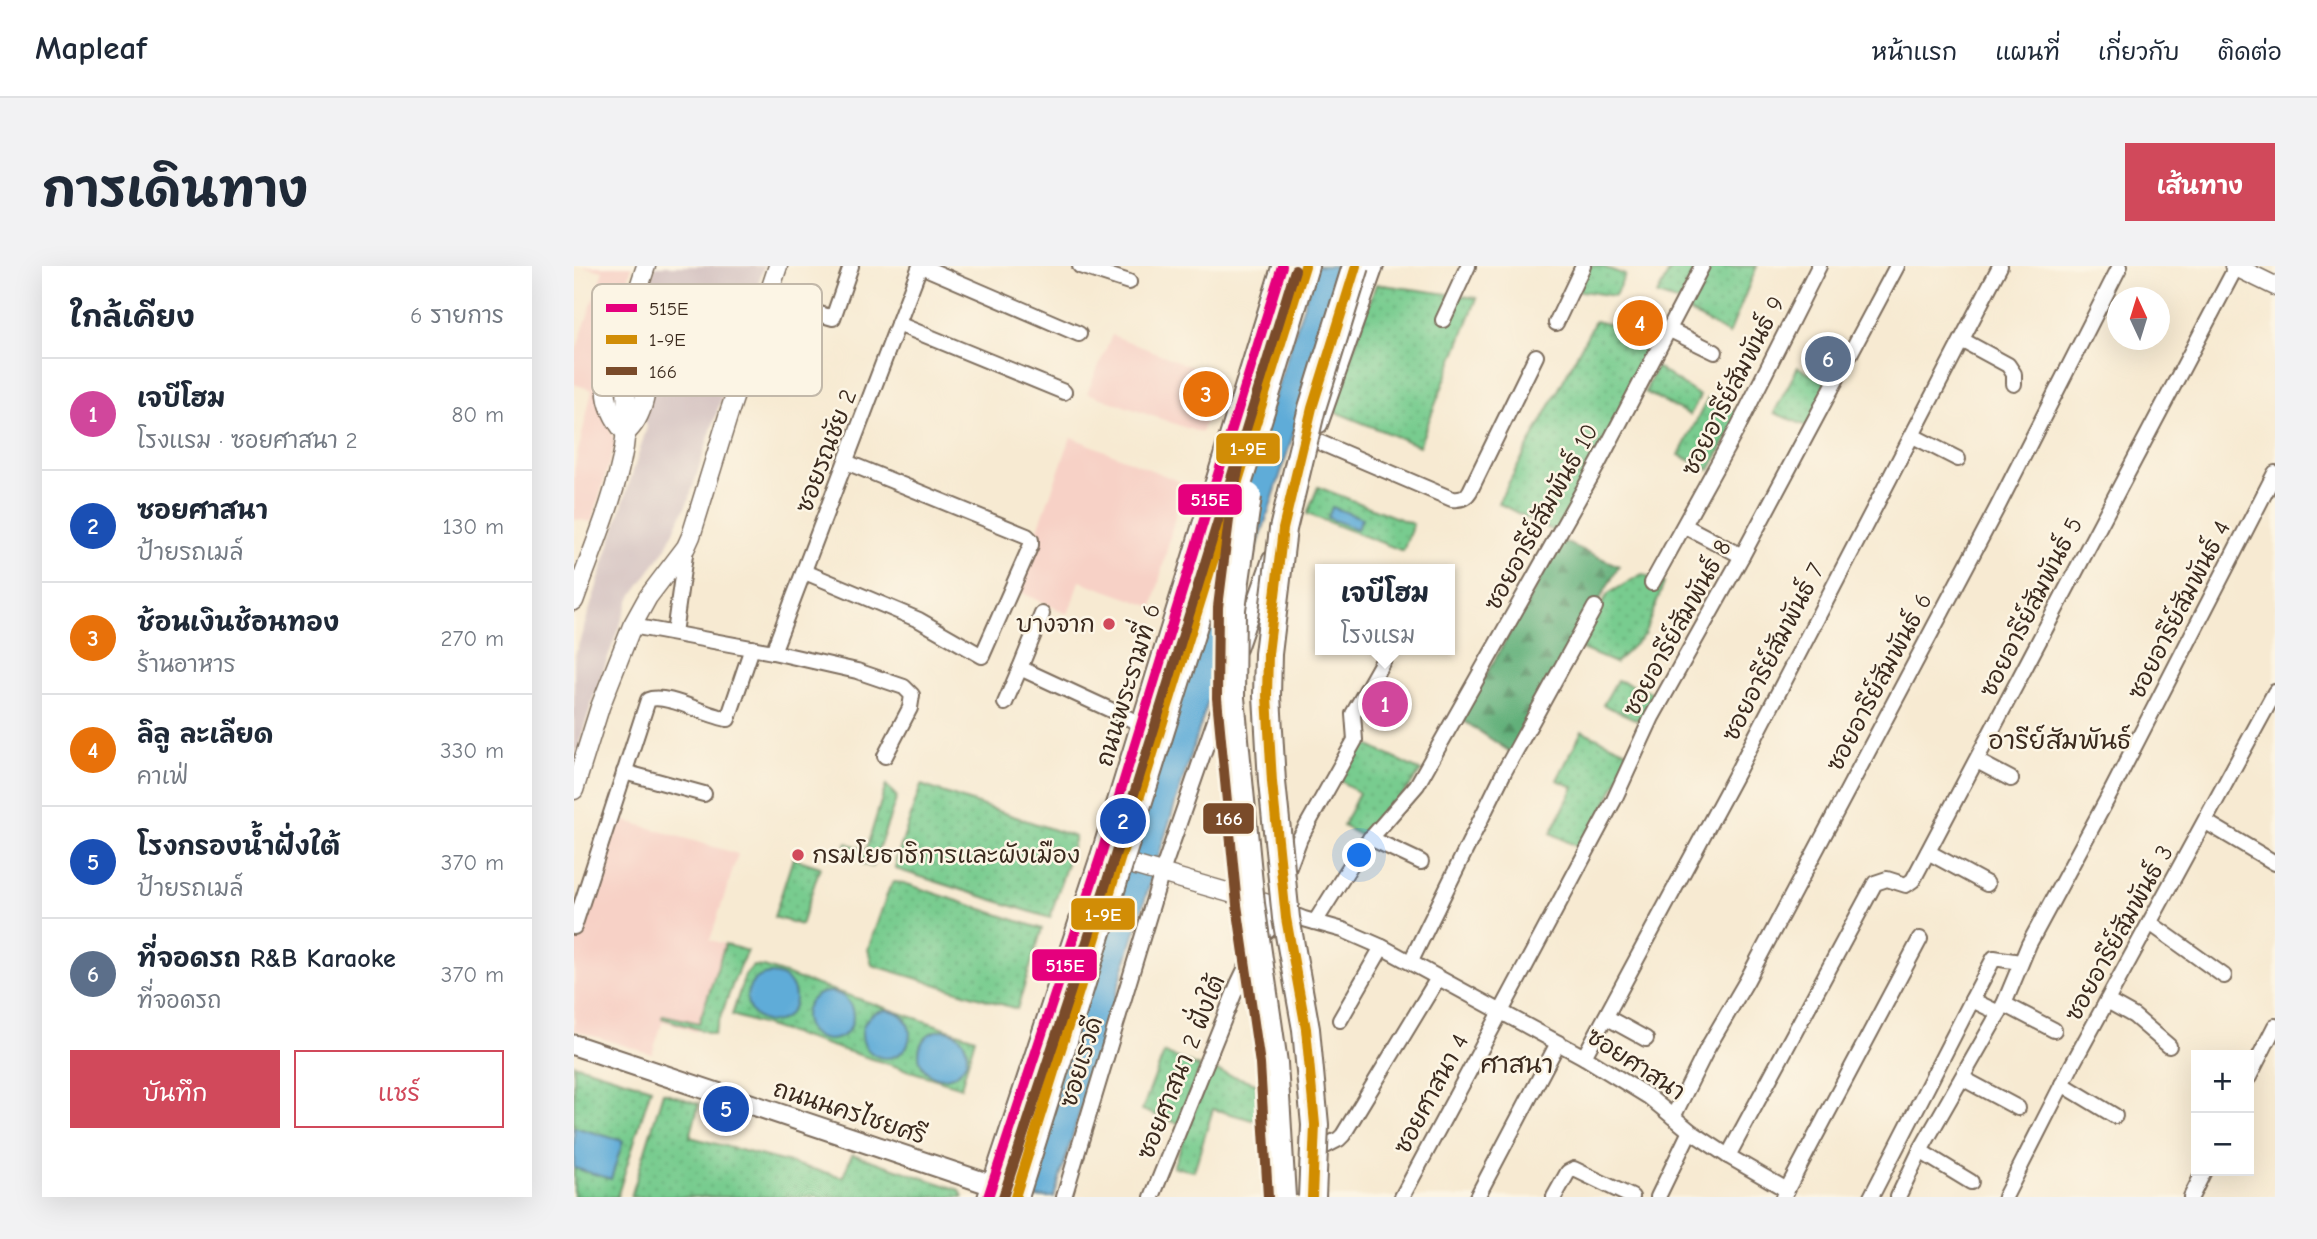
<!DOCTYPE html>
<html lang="th">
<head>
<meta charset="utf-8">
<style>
  body { margin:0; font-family:"Comic Neue","Playpen Sans Thai",sans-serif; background:#f2f2f3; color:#1f2937 }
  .controls { position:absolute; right:21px; bottom:21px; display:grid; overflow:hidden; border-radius:0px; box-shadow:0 7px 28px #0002 }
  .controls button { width:63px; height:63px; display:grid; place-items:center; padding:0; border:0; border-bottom:2px solid #e0e1e3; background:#fff; color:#1f2937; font:35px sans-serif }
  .compass { position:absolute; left:1533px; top:21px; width:63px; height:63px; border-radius:50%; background:#fff; box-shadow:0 7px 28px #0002; rotate:356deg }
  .you { position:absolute; left:786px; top:590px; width:24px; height:24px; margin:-18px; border:5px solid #fff; border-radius:50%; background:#1a73e8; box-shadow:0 0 0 10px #1a73e833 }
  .badge { display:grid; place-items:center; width:46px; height:46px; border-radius:50%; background:#d1495b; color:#fff; font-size:23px; font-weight:700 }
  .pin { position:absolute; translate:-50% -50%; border:4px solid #fff; box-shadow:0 2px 7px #0006 }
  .popup { position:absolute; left:741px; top:298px; width:140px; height:91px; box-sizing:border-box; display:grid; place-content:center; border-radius:0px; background:#fff; filter:drop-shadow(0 2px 5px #0005); font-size:23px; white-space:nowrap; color:#747a83 }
  .popup b { font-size:26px; color:#1f2937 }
  .popup::after { content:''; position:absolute; left:50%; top:100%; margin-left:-14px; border:14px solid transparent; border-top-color:#fff }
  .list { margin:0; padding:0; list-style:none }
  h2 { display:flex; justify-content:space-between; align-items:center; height:91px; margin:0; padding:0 28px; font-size:30px }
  h2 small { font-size:23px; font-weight:400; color:#747a83 }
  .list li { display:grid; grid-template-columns:46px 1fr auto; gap:21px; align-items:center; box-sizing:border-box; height:112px; padding:0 28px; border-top:2px solid #e0e1e3 }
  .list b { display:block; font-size:26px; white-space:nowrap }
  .list p { margin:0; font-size:23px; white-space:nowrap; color:#747a83 }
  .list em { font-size:23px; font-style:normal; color:#747a83 }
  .actions { display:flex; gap:14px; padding:21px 28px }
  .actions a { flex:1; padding:16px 0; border:2px solid #d1495b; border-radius:0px; text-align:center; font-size:24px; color:#d1495b }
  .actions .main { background:#d1495b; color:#fff }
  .map { position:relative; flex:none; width:1701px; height:931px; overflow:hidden; border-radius:0px }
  header { display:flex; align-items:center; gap:42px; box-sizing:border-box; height:98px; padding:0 35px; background:#fff; border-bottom:2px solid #e0e1e3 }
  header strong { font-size:33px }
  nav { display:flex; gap:38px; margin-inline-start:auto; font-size:24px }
  .intro { display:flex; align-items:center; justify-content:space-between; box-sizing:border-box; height:168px; padding:0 42px }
  h1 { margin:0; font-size:49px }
  .button { padding:18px 32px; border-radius:0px; background:#d1495b; color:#fff; font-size:24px; font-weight:700 }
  main { display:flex; gap:42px; padding:0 42px }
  aside { flex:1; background:#fff; border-radius:0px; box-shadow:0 7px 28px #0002 }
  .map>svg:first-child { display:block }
  .built { fill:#f7d1c6 }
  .railway { fill:#d2bfbf }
  .grass { fill:url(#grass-dots); stroke:#5a7b56; stroke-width:2 }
  .forest { fill:url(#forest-firs); stroke:#4e6d4c; stroke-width:2 }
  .water { fill:#5facd8; stroke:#4d6b7b; stroke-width:2 }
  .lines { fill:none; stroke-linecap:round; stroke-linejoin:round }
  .minor-casing { stroke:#7d6d5d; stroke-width:18 }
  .tertiary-casing { stroke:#7d6d5d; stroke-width:21 }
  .secondary-casing { stroke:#7d6d5d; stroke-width:23 }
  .motorway-casing { stroke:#7d6d5d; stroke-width:30 }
  .minor { stroke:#fff; stroke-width:14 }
  .tertiary { stroke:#fff; stroke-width:18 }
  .secondary { stroke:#fff; stroke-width:19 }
  .motorway { stroke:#fff; stroke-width:26 }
  .motorway-bridge-casing { stroke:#7d6d5d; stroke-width:30; stroke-linecap:butt }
  .motorway-bridge { stroke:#fff; stroke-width:26 }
  .bus-1-casing { stroke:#fcf5e5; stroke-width:16 }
  .bus-2-casing { stroke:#fcf5e5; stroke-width:16 }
  .bus-3-casing { stroke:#fcf5e5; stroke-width:16 }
  .bus-1 { stroke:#e5007d; stroke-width:10 }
  .bus-2 { stroke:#d18d06; stroke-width:10 }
  .bus-3 { stroke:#7a4b2a; stroke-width:10 }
  .poi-dot { fill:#d1495b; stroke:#fcf5e5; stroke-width:2.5 }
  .labels { text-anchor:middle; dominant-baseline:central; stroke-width:5; stroke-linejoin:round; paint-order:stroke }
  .street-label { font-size:24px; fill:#3b2a1e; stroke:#fcf5e5 }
  .poi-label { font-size:24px; fill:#3b2a1e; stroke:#fcf5e5; text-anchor:end }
  .neighbourhood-label { font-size:26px; fill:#3b2a1e; stroke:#fcf5e5 }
  .key { fill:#fcf5e5; stroke:#c2b8a9; stroke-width:2 }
  .key-label { font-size:19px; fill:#3b2a1e }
  .line-badge { stroke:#fcf5e5; stroke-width:2.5 }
  .badge-label { font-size:19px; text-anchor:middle; font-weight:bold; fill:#fff }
</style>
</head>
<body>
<header>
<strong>Mapleaf</strong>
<nav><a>หน้าแรก</a><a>แผนที่</a><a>เกี่ยวกับ</a><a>ติดต่อ</a></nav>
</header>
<div class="intro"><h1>การเดินทาง</h1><a class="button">เส้นทาง</a></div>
<main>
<aside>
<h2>ใกล้เคียง<small>6 รายการ</small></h2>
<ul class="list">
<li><span class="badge" style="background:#d1479c">1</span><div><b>เจบีโฮม</b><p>โรงแรม · ซอยศาสนา 2</p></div><em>80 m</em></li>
<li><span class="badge" style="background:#1a4fb4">2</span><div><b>ซอยศาสนา</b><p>ป้ายรถเมล์</p></div><em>130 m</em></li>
<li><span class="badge" style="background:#e8710a">3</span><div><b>ช้อนเงินช้อนทอง</b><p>ร้านอาหาร</p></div><em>270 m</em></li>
<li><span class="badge" style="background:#e8710a">4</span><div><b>ลิลู ละเลียด</b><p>คาเฟ่</p></div><em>330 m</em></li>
<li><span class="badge" style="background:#1a4fb4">5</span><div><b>โรงกรองน้ำฝั่งใต้</b><p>ป้ายรถเมล์</p></div><em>370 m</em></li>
<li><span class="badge" style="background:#5c6f8a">6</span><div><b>ที่จอดรถ R&amp;B Karaoke</b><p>ที่จอดรถ</p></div><em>370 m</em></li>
</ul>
<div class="actions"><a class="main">บันทึก</a><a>แชร์</a></div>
</aside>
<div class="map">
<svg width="1701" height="931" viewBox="0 0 1701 931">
  <defs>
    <pattern id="grass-dots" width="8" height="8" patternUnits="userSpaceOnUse" patternTransform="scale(1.75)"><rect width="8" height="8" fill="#78cc8f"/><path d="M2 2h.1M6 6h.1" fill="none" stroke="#69af7b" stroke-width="1.8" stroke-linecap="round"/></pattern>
    <pattern id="forest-firs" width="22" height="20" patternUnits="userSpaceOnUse" patternTransform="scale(1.75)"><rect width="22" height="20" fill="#62b07a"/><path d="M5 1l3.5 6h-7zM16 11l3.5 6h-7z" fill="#528f63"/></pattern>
  </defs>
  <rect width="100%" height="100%" fill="#fcf5e5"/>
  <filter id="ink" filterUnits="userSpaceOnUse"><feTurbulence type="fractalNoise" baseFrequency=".0143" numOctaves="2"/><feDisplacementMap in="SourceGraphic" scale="14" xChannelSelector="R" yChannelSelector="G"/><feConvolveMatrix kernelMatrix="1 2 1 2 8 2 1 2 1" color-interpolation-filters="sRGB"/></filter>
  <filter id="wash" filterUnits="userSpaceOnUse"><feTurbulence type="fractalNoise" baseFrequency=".00686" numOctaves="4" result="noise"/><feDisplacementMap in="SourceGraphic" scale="28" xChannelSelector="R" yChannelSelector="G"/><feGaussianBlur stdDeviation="1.57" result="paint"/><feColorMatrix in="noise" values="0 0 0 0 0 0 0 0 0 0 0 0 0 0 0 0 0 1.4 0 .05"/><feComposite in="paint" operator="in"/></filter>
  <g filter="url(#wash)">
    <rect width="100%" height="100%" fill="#f7ead2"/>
    <g class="built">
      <polygon points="8,0 58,0 30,104 26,130 41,178 18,256 0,253 0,204 18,124 0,118 0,90 29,5"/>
      <polygon points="538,69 646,112 627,167 513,127"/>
      <polygon points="497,171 609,217 579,341 506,315 494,348 442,324"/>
      <polygon points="39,551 164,588 136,674 151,678 122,766 89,755 78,788 0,764 0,678"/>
    </g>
    <polygon class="railway" points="82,0 190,0 115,233 92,282 55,334 21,427 0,494 0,393 73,161 61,124 62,77 69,34"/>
    <g class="grass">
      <polygon points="1015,0 1027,0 1051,9 1041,30 1001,24"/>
      <polygon points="1098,0 1123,0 1105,36 1083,29"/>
      <polygon points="1133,0 1183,0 1155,68 1112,44"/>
      <polygon points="802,18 903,32 845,180 759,145"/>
      <polygon points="1021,55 1088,71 981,266 924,237"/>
      <polygon points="1082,101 1126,130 1116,149 1071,126"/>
      <polygon points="1224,101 1256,119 1235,161 1200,147"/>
      <polygon points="1134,132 1166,148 1136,204 1105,189"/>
      <polygon points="744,221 839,258 829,285 733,248"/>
      <polygon points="1068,308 1090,317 1070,369 1041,397 1003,381 1034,328"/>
      <polygon points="1043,414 1086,429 1070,457 1029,439"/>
      <polygon points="1008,465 1057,487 1009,584 977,567 1000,521 983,514"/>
      <polygon points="785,475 847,505 793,573 769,560 785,527 765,514"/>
      <polygon points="312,519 323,531 298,601 288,598 289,592 269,586 273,577 292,584"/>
      <polygon points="347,519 501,571 476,652 322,603 322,595"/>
      <polygon points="219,592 246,601 227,659 200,651"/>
      <polygon points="320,616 330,617 468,663 443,743 298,699 294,683 315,623"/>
      <polygon points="151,678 173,685 166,699 140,768 88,752 89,749 125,757"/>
      <polygon points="179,700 190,701 401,772 387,821 158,749 171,709"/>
      <polygon points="590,787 626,801 605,858 568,844"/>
      <polygon points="0,798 77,822 43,931 0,931"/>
      <polygon points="637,803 682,817 685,856 639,843 620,905 599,901"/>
      <polygon points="89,826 125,838 116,871 269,911 278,888 386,924 389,931 57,931"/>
    </g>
    <polygon class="forest" points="988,275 1045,300 938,487 887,453"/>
    <g class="water">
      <polygon points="742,0 773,0 575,620 480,931 446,931"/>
      <polygon points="758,241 788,252 783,263 754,252"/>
      <circle cx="197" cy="732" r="24"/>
      <circle cx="255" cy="750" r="24"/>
      <circle cx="312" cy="768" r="24"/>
      <circle cx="369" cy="788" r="24"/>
      <polygon points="0,861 49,875 37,913 0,902"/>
    </g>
  </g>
  <g filter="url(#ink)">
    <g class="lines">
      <g class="minor-casing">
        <g id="minor">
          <polyline points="347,0 505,68"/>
          <polyline points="506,0 555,16"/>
          <polyline points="195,33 259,52 277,0"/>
          <polyline points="869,54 894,0"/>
          <polyline points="982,57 1009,0"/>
          <polyline points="324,58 490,126"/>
          <polyline points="1096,64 1141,86"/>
          <polyline points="1388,74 1434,99 1440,108 1440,118"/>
          <polyline points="746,159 802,0"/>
          <polyline points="1339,170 1384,193"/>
          <path d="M 740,174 L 878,233 C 887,234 892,232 896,225 L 962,90"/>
          <polyline points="1111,260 1168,290"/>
          <polyline points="231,306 345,354 408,390 457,279 457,274 453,270 272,196"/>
          <polyline points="1078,317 1162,165 1245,0"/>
          <polyline points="58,360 199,386 283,405 330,421 338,429 336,442 311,490"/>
          <polyline points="100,367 112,282"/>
          <polyline points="665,383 696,293"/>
          <polyline points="199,386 346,0"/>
          <polyline points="446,402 468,348"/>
          <polyline points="431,437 446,402 567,458"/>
          <polyline points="1403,495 1437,513"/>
          <polyline points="50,506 130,528"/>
          <polyline points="1632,556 1701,597"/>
          <polyline points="796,572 847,596"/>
          <polyline points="1354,586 1413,618"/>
          <polyline points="712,609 726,572 781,474 779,448 815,384"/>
          <polyline points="708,644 730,653 769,664 808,681 1010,791 1075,831 1116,865 1154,890 1213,924"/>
          <polyline points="741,656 785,586 843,519 1024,198 1128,0"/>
          <polyline points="1576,657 1650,710"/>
          <path d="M 0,661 L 74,434 C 91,426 133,450 154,453 L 178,382"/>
          <polyline points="837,695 930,506 1021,341"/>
          <polyline points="1398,734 1420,692 1446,696"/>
          <polyline points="1533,735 1560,750 1595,780"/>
          <polyline points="1430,738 1480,764"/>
          <polyline points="1032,751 1072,773"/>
          <polyline points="766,754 808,681"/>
          <polyline points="1010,791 1160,512 1426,0"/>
          <polyline points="1675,811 1701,760"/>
          <polyline points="1388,812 1444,842"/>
          <polyline points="1488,818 1541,850"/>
          <polyline points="1099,851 1134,781 1172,716 1423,242 1546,0"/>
          <polyline points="1346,885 1397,916"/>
          <polyline points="738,887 765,873 769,869 864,712"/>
          <polyline points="1154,890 1301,617 1313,613 1332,619 1339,614 1662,1"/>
          <polyline points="490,931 588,606 651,425"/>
          <polyline points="578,931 664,718 687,670 704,656"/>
          <polyline points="828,931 1040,534 1078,451 1168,290 1323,0"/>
          <polyline points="903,931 984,777"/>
          <polyline points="980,931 994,906 1000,903 1058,931"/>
          <polyline points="1084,931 1116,865"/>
          <polyline points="1209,931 1346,673"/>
          <polyline points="1297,931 1398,734 1425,747"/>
          <polyline points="1324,931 1346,885 1430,738 1455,678 1537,526 1701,207"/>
          <polyline points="1431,931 1498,799 1701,426"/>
          <polyline points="1617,931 1630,905"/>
        </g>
      </g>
      <g class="tertiary-casing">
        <g id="tertiary">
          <polyline points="1660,0 1701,20"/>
          <path d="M 52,82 L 67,88 C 79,109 71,148 54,165"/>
          <path d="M 52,168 C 27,138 25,111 52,82"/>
          <path d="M 0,335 C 17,287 42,230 50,181 C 55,148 51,116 52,84 C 53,55 63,27 72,0"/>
          <polyline points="0,524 26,441 58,360 74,331 112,281 117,270 155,147 204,0"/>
          <polyline points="535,592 701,640 704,660"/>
        </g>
      </g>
      <g class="secondary-casing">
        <g id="secondary">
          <polyline points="0,779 418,919"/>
          <polyline points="414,931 527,589 708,0"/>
        </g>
      </g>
      <g class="motorway-casing">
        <polyline id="motorway" points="695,119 731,0"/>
      </g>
      <use href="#minor" class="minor"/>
      <use href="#tertiary" class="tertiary"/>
      <use href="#secondary" class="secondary"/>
      <use href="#motorway" class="motorway"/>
      <g class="motorway-bridge-casing">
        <g id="motorway-bridge">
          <polyline points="674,230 658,343 657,432 677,638 700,797 708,931"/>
          <polyline points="441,931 695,119"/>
          <polyline points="738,931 741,859 732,763 712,652 698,516 693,430 694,388 709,263 738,142 782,0"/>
        </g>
      </g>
      <use href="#motorway-bridge" class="motorway-bridge"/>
      <g class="bus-1-casing">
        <polyline id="bus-1" points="414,931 527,589 708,0"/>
      </g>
      <g class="bus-2-casing">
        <g id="bus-2">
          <polyline points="441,931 731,0"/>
          <polyline points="738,931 741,859 732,763 712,652 698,516 693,430 694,388 709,263 738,142 782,0"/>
        </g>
      </g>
      <g class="bus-3-casing">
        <g id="bus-3">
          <polyline points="670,174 656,246 644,341 643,432 663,639 686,798 694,931"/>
          <polyline points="429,931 540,593 721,4"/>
        </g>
      </g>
      <use href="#bus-1" class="bus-1"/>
      <use href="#bus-2" class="bus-2"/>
      <use href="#bus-3" class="bus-3"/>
    </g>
  </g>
  <g class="poi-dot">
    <circle cx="535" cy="358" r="7"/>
    <circle cx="224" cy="589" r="7"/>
  </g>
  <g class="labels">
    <g class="street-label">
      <text transform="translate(1159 120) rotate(-63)">ซอยอารีย์สัมพันธ์ 9</text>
      <text transform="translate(252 185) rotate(-69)">ซอยรณชัย 2</text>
      <text transform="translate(967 251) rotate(-61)">ซอยอารีย์สัมพันธ์ 10</text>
      <text transform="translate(1457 341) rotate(-63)">ซอยอารีย์สัมพันธ์ 5</text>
      <text transform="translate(1605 344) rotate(-63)">ซอยอารีย์สัมพันธ์ 4</text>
      <text transform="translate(1103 362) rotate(-61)">ซอยอารีย์สัมพันธ์ 8</text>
      <text transform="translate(1199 386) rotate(-63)">ซอยอารีย์สัมพันธ์ 7</text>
      <text transform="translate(1305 416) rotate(-62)">ซอยอารีย์สัมพันธ์ 6</text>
      <text transform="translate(554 419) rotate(-73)">ถนนพระรามที่ 6</text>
      <text transform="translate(1545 667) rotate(-61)">ซอยอารีย์สัมพันธ์ 3</text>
      <text transform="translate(507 796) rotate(-73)">ซอยเรวดี</text>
      <text transform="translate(1062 798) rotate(33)">ซอยศาสนา</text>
      <text transform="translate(607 801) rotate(-68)">ซอยศาสนา 2 ฝั่งใต้</text>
      <text transform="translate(857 828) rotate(-62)">ซอยศาสนา 4</text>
      <text transform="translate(276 846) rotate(18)">ถนนนครไชยศรี</text>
    </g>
    <g class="poi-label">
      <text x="521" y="358">บางจาก</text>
      <text x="238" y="589" text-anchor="start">กรมโยธาธิการและผังเมือง</text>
    </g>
    <g class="neighbourhood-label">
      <text x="1486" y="475">อารีย์สัมพันธ์</text>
      <text x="943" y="799">ศาสนา</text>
    </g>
  </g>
  <rect x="18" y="18" width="230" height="112" rx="10" class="key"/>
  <rect x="32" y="38" width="31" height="8" fill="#e5007d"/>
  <rect x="32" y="69" width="31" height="9" fill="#d18d06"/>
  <rect x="32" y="101" width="31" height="8" fill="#7a4b2a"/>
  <g class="key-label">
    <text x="75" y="49">515E</text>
    <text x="75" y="80">1-9E</text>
    <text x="75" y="112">166</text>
  </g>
  <g class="line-badge">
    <rect x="641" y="166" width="66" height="33" rx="7" fill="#d18d06"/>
    <rect x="603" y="217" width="66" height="33" rx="7" fill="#e5007d"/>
    <rect x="628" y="536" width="53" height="33" rx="7" fill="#7a4b2a"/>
    <rect x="496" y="631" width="66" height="34" rx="7" fill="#d18d06"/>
    <rect x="457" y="682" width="67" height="34" rx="7" fill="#e5007d"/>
  </g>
  <g class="badge-label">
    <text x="674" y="189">1-9E</text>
    <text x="636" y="240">515E</text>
    <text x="655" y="559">166</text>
    <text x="529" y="655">1-9E</text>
    <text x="491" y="706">515E</text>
  </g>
</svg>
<div class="controls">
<button>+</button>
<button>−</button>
</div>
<svg class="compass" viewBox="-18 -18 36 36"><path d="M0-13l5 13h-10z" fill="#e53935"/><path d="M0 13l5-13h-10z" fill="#747a83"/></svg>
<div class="you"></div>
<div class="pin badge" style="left:811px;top:438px;background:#d1479c">1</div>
<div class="popup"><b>เจบีโฮม</b>โรงแรม</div>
<div class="pin badge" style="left:549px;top:555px;background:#1a4fb4">2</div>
<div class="pin badge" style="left:632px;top:128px;background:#e8710a">3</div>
<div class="pin badge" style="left:1066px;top:57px;background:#e8710a">4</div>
<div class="pin badge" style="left:152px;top:843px;background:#1a4fb4">5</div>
<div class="pin badge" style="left:1254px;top:93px;background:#5c6f8a">6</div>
</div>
</main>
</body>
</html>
